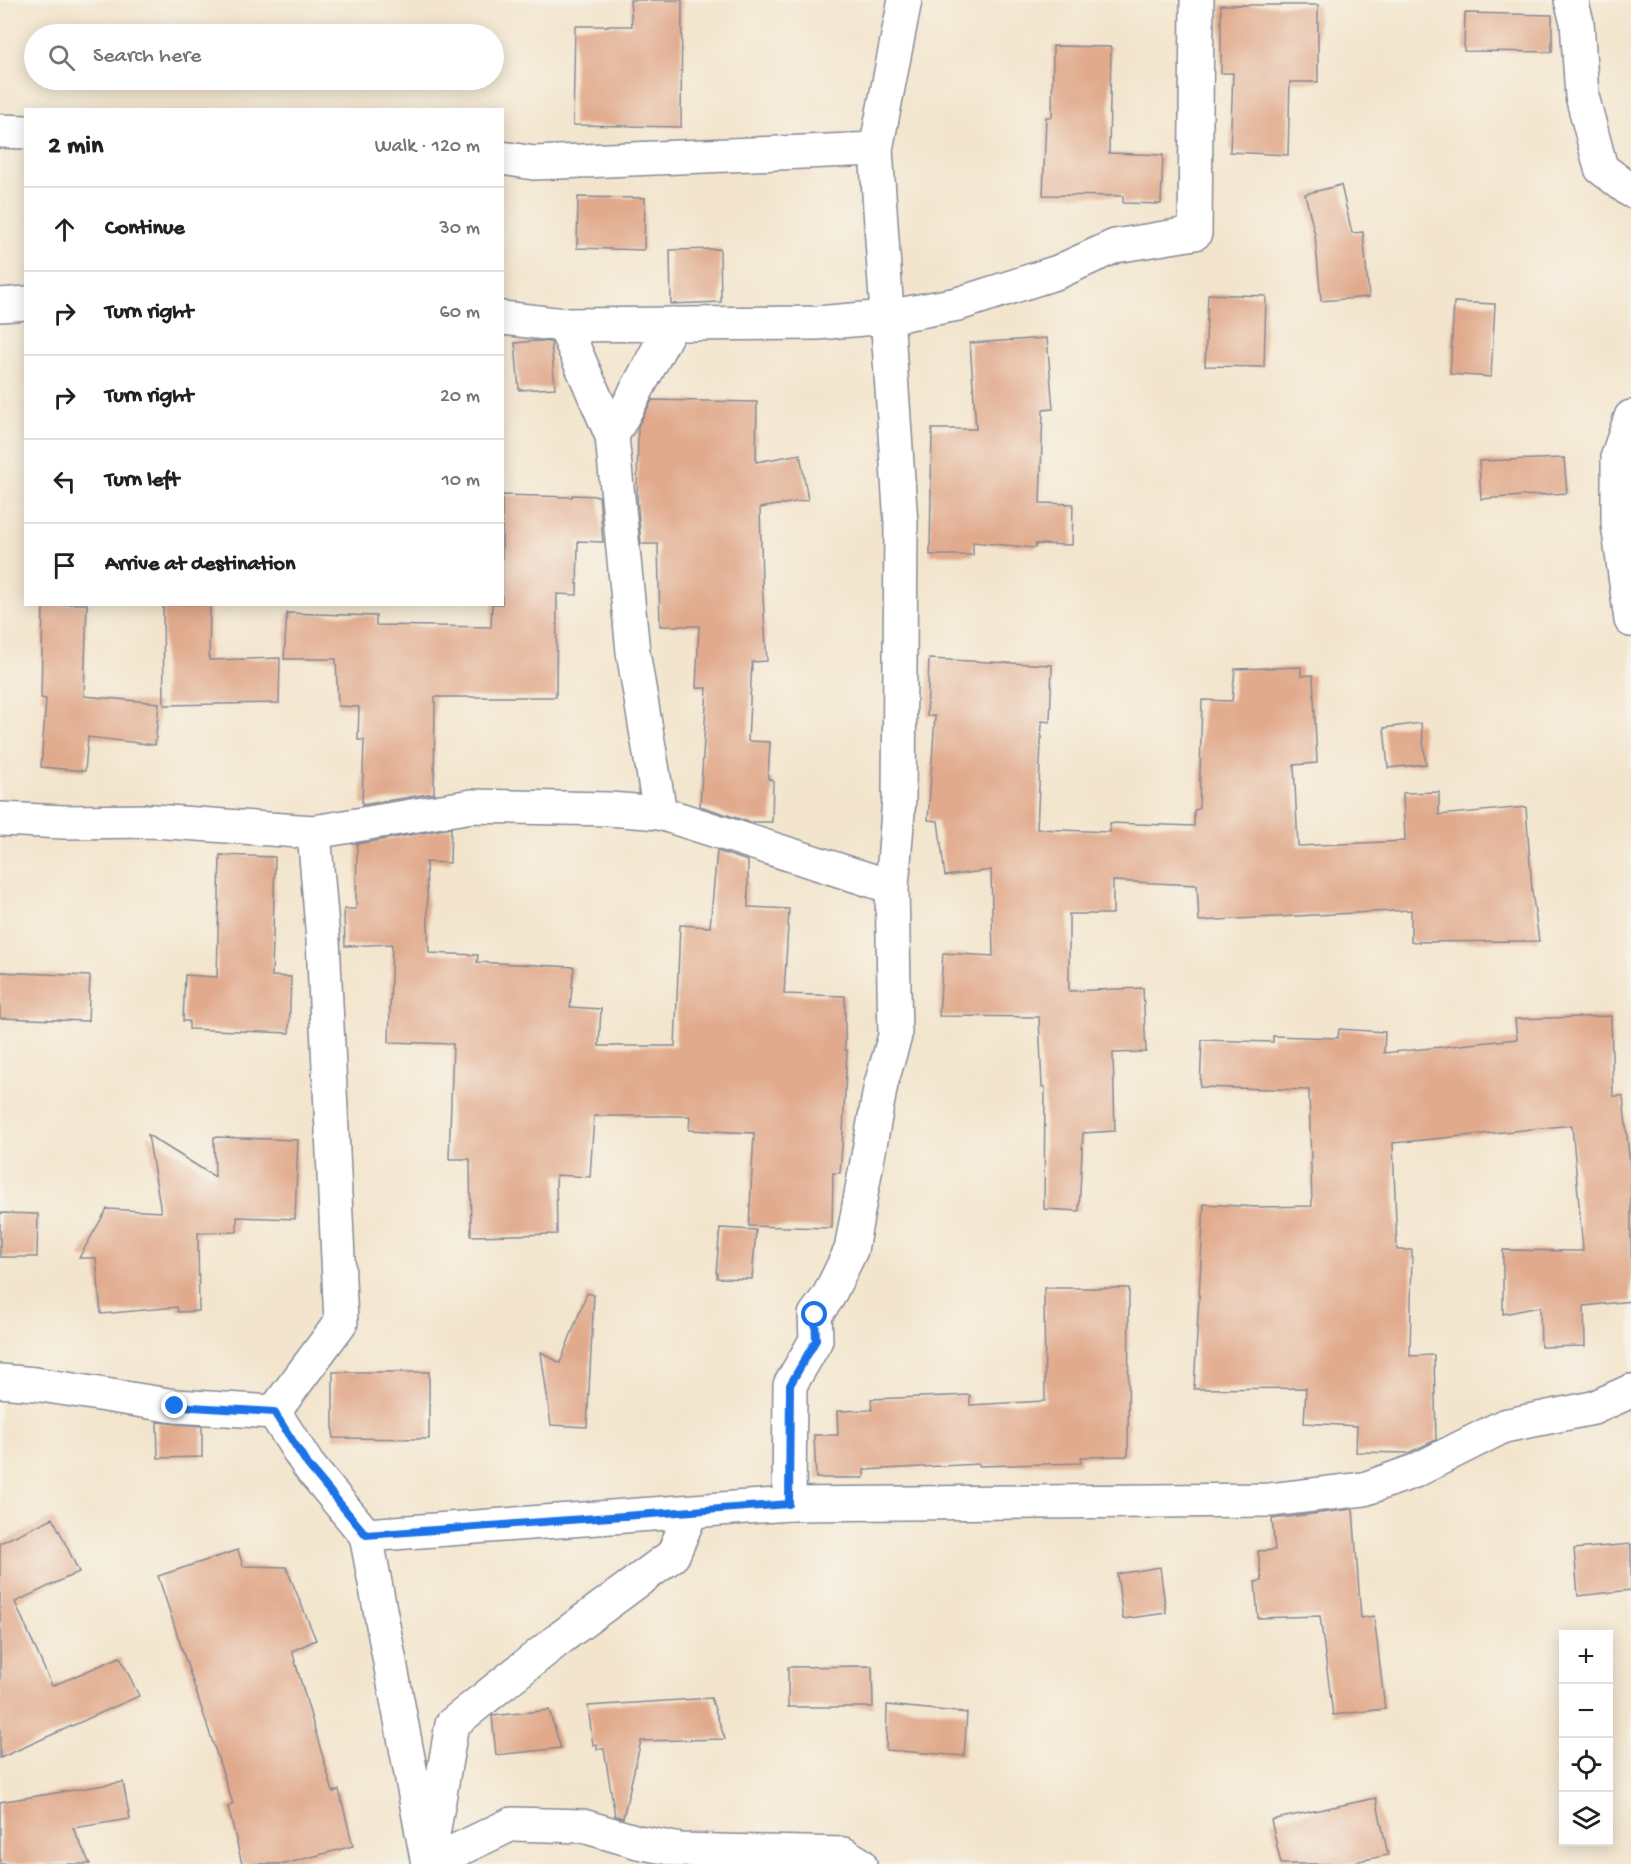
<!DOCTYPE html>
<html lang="en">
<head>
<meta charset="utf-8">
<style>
  body { margin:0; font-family:"Gochi Hand",sans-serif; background:#f6f6f6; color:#202124 }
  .controls { position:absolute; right:18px; bottom:18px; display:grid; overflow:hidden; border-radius:0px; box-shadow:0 3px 15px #0003 }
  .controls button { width:54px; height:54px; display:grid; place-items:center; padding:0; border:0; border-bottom:2px solid #e0e0e0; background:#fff; color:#202124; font:30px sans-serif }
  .stop { position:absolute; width:18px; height:18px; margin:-14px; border:4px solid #1a73e8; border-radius:50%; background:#fff }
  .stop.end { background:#1a73e8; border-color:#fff; box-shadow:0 2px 6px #0008 }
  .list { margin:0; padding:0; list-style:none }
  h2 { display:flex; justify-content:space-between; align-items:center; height:78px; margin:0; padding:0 24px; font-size:26px }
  h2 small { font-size:20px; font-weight:400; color:#757577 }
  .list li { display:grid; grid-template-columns:39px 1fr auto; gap:18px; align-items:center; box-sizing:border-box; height:84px; padding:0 24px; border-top:2px solid #e0e0e0 }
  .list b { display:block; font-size:22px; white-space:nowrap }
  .list em { font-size:20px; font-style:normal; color:#757577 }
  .icon { flex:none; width:33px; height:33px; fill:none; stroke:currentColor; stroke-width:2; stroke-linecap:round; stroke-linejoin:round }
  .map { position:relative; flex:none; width:1631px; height:1864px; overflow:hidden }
  .search { position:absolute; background:#fff; box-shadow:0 3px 15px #0003; left:24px; top:24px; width:480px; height:66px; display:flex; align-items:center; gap:15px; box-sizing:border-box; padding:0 21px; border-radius:33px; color:#757577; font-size:22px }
  .panel { position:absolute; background:#fff; box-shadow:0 3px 15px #0003; left:24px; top:108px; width:480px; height:498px; border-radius:0px }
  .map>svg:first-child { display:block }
  .building { fill:#e1aa8d }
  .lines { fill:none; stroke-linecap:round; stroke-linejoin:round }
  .street-casing { stroke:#878a96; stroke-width:36 }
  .street { stroke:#fff; stroke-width:33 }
  .route { stroke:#1a73e8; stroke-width:8 }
</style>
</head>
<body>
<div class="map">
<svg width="1631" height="1864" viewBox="0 0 1631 1864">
  <rect width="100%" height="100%" fill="#f7f3e8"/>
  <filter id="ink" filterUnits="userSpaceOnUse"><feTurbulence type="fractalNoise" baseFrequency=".0167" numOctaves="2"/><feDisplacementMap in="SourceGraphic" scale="12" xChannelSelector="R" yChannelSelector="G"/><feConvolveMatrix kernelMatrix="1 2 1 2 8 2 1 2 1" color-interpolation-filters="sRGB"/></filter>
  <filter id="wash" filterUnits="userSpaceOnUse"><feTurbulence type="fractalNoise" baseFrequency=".008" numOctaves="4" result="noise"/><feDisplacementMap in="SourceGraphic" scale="24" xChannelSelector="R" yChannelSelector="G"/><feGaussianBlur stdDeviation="1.35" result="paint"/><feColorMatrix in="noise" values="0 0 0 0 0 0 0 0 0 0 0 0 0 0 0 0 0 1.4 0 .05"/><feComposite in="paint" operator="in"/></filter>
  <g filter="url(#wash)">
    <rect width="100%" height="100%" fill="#f3e5cd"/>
    <g id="blocks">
      <g class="building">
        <polygon points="630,0 682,0 681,127 573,125 575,26 632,26"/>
        <polygon points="1221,5 1318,5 1318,82 1290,82 1288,155 1230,152 1233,73 1221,73"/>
        <polygon points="1465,13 1552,15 1552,52 1464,51"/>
        <polygon points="1053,46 1111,47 1109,153 1163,155 1161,204 1123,203 1123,196 1043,195 1046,117 1052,117"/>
        <polygon points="1341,185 1352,233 1363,232 1369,297 1321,301 1315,235 1305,194"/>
        <polygon points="578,197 645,198 644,250 577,248"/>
        <polygon points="720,249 721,302 671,304 670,250"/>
        <polygon points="1208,294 1266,296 1264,367 1205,366"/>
        <polygon points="1454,302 1495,304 1491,377 1450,374"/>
        <polygon points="1047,338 1053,409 1043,410 1040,503 1073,504 1072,545 1036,544 1035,548 973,542 973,555 930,555 932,429 976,429 970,343"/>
        <polygon points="535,341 551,342 555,388 519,390 515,343"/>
        <polygon points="652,400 757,402 756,462 800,454 808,500 760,508 762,582 767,661 752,662 748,741 770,742 768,779 773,780 772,822 749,822 700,806 707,688 696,688 699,626 660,626 658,544 641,544 637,497 638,426"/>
        <polygon points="1564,458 1567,493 1481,499 1479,461"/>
        <polygon points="502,495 572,497 572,495 599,496 603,542 578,541 577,595 557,594 556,697 435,697 434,793 362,805 364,740 358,740 359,707 338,706 336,659 284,659 287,613 376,616 376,625 491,627 492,604 502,604"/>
        <polygon points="43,604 87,604 84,696 159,703 155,745 88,737 85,771 41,767 46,699 41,698"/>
        <polygon points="163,604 210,604 209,660 280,658 279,703 164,705"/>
        <polygon points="929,659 1052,665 1050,722 1042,721 1037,829 1110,832 1110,823 1194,826 1194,810 1199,809 1202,700 1232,701 1235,669 1301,667 1301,676 1313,675 1317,763 1294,765 1298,846 1405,841 1403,793 1439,792 1439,815 1526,807 1532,891 1539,941 1411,942 1411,910 1199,921 1197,885 1113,881 1113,914 1069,914 1069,991 1143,988 1146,1052 1113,1053 1115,1131 1083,1133 1079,1211 1044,1209 1045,1087 1042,1087 1039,1017 939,1016 943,953 993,956 991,870 945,876 938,821 928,820 935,716 927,716"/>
        <polygon points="1421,723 1426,764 1388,768 1384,728"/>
        <polygon points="451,828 450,863 426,862 429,953 478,955 477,962 574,967 570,1007 601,1009 599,1046 675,1046 680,925 710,927 717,851 748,861 748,907 789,909 784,994 845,996 845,1050 847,1050 843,1133 840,1173 833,1173 832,1228 749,1226 754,1133 689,1130 690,1116 594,1116 590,1177 556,1175 557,1234 471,1236 470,1159 449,1159 453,1044 389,1042 392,944 345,946 344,909 356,909 357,844"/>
        <polygon points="220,855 275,857 272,976 291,977 289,1033 189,1029 189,1021 183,1021 185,975 217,977"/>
        <polygon points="0,972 90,976 88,1021 0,1018"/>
        <polygon points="1611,1016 1613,1096 1623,1096 1631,1176 1631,1301 1584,1306 1585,1346 1541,1347 1540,1307 1503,1314 1503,1250 1583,1251 1572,1125 1393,1143 1397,1250 1412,1250 1410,1356 1434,1355 1436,1440 1408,1453 1356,1452 1357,1426 1304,1423 1306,1388 1194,1389 1204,1204 1258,1207 1312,1206 1309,1090 1200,1087 1202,1040 1273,1042 1273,1036 1338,1038 1339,1029 1385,1032 1384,1053 1517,1039 1515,1019"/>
        <polygon points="148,1135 215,1177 214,1137 298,1140 295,1219 237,1217 237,1232 198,1233 199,1311 178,1312 177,1307 101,1314 96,1258 79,1258 107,1209 161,1212"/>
        <polygon points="0,1213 38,1214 37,1257 0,1257"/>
        <polygon points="720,1228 756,1230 752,1279 717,1278 717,1273 716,1273"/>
        <polygon points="1044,1288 1129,1288 1128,1456 1081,1457 1081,1463 979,1466 979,1464 864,1470 864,1478 816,1478 814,1435 838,1435 837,1411 872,1410 871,1399 970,1395 970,1405 1045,1401"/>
        <polygon points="587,1293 594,1295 587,1427 551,1425 541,1352 560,1363"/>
        <polygon points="333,1372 429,1372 429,1439 333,1438"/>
        <polygon points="157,1422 202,1426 202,1457 158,1458"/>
        <polygon points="1353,1509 1361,1618 1374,1616 1385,1709 1333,1715 1320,1616 1258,1618 1255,1582 1262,1581 1258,1551 1275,1550 1272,1519"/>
        <polygon points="53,1518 79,1572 15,1602 52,1686 120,1657 139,1696 0,1758 0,1543"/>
        <polygon points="1631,1544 1631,1590 1578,1596 1574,1549"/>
        <polygon points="238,1550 243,1566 286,1567 316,1640 292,1651 333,1792 339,1790 353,1846 285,1864 242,1864 228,1807 233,1804 158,1576"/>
        <polygon points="1160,1567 1166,1613 1123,1619 1117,1574"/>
        <polygon points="872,1666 873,1707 788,1707 788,1667"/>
        <polygon points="711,1698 725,1739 641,1741 623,1818 615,1816 604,1749 597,1749 597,1744 593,1745 588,1706"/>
        <polygon points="887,1705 967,1713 964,1756 886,1750"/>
        <polygon points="549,1710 561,1748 496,1755 492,1716"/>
        <polygon points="123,1782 130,1819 73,1828 90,1864 0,1864 0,1802"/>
        <polygon points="1376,1798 1388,1855 1345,1864 1281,1864 1271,1820"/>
      </g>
    </g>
  </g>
  <g filter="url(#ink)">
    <use href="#blocks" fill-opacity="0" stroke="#878a96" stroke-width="1.5"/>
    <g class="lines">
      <g class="street-casing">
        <g id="street">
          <polyline points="1571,0 1577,22 1582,96 1601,168 1631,191"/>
          <polyline points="0,131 26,132"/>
          <polyline points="502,158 534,163 876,149"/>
          <polyline points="0,305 26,303"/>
          <polyline points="502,318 564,325 612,436 633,652 660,813 892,887"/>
          <polyline points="564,325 817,323 887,317 958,304 1058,272 1115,246 1195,233 1197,0"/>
          <polyline points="1631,417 1618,455 1618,524 1631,620"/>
          <polyline points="612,436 672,324"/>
          <polyline points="0,819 64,822 153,821 314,832 472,806 609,809 660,813"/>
          <polyline points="0,1381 35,1384 175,1406 274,1412 341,1322 323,940 314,832"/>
          <polyline points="274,1412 308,1465 366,1535"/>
          <polyline points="789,1504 790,1385 816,1340 815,1315 828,1297 851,1250 881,1084 895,1036 892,887 899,799 901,524 876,149 905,0"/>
          <polyline points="691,1512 673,1555 563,1636 452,1724 428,1864 512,1824 583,1826 638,1842 680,1850 844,1854 860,1864"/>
          <polyline points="428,1864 366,1535 789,1504 1270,1500 1364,1489 1415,1471 1504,1426 1593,1408 1631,1391"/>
        </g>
      </g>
      <use href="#street" class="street"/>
    </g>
  </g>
  <g class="lines" filter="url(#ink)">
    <polyline class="route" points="175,1406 274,1412 308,1465 366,1535 789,1504 790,1385 816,1340 815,1315"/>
  </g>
</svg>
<div class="controls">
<button>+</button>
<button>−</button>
<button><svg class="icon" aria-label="locate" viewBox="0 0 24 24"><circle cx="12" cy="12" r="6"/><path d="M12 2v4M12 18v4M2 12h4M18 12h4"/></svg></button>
<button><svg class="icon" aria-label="layers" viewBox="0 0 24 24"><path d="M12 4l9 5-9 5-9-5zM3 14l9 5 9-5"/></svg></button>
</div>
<div class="stop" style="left:815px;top:1315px"></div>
<div class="stop end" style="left:175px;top:1406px"></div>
<div class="search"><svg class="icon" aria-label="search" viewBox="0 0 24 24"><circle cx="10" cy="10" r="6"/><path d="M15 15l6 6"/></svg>Search here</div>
<section class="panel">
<h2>2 min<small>Walk · 120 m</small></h2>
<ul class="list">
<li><svg class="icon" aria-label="ahead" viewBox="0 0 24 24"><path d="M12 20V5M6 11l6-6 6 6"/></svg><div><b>Continue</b></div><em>30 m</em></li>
<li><svg class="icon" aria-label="right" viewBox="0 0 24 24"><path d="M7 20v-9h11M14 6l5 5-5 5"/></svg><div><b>Turn right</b></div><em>60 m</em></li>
<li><svg class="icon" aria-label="right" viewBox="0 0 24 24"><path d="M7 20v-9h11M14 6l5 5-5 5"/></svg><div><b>Turn right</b></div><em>20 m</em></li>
<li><svg class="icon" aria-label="left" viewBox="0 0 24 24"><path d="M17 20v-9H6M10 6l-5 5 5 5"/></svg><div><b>Turn left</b></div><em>10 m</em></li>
<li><svg class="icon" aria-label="arrive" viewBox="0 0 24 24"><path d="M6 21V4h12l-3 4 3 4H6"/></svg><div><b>Arrive at destination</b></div></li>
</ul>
</section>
</div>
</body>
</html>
